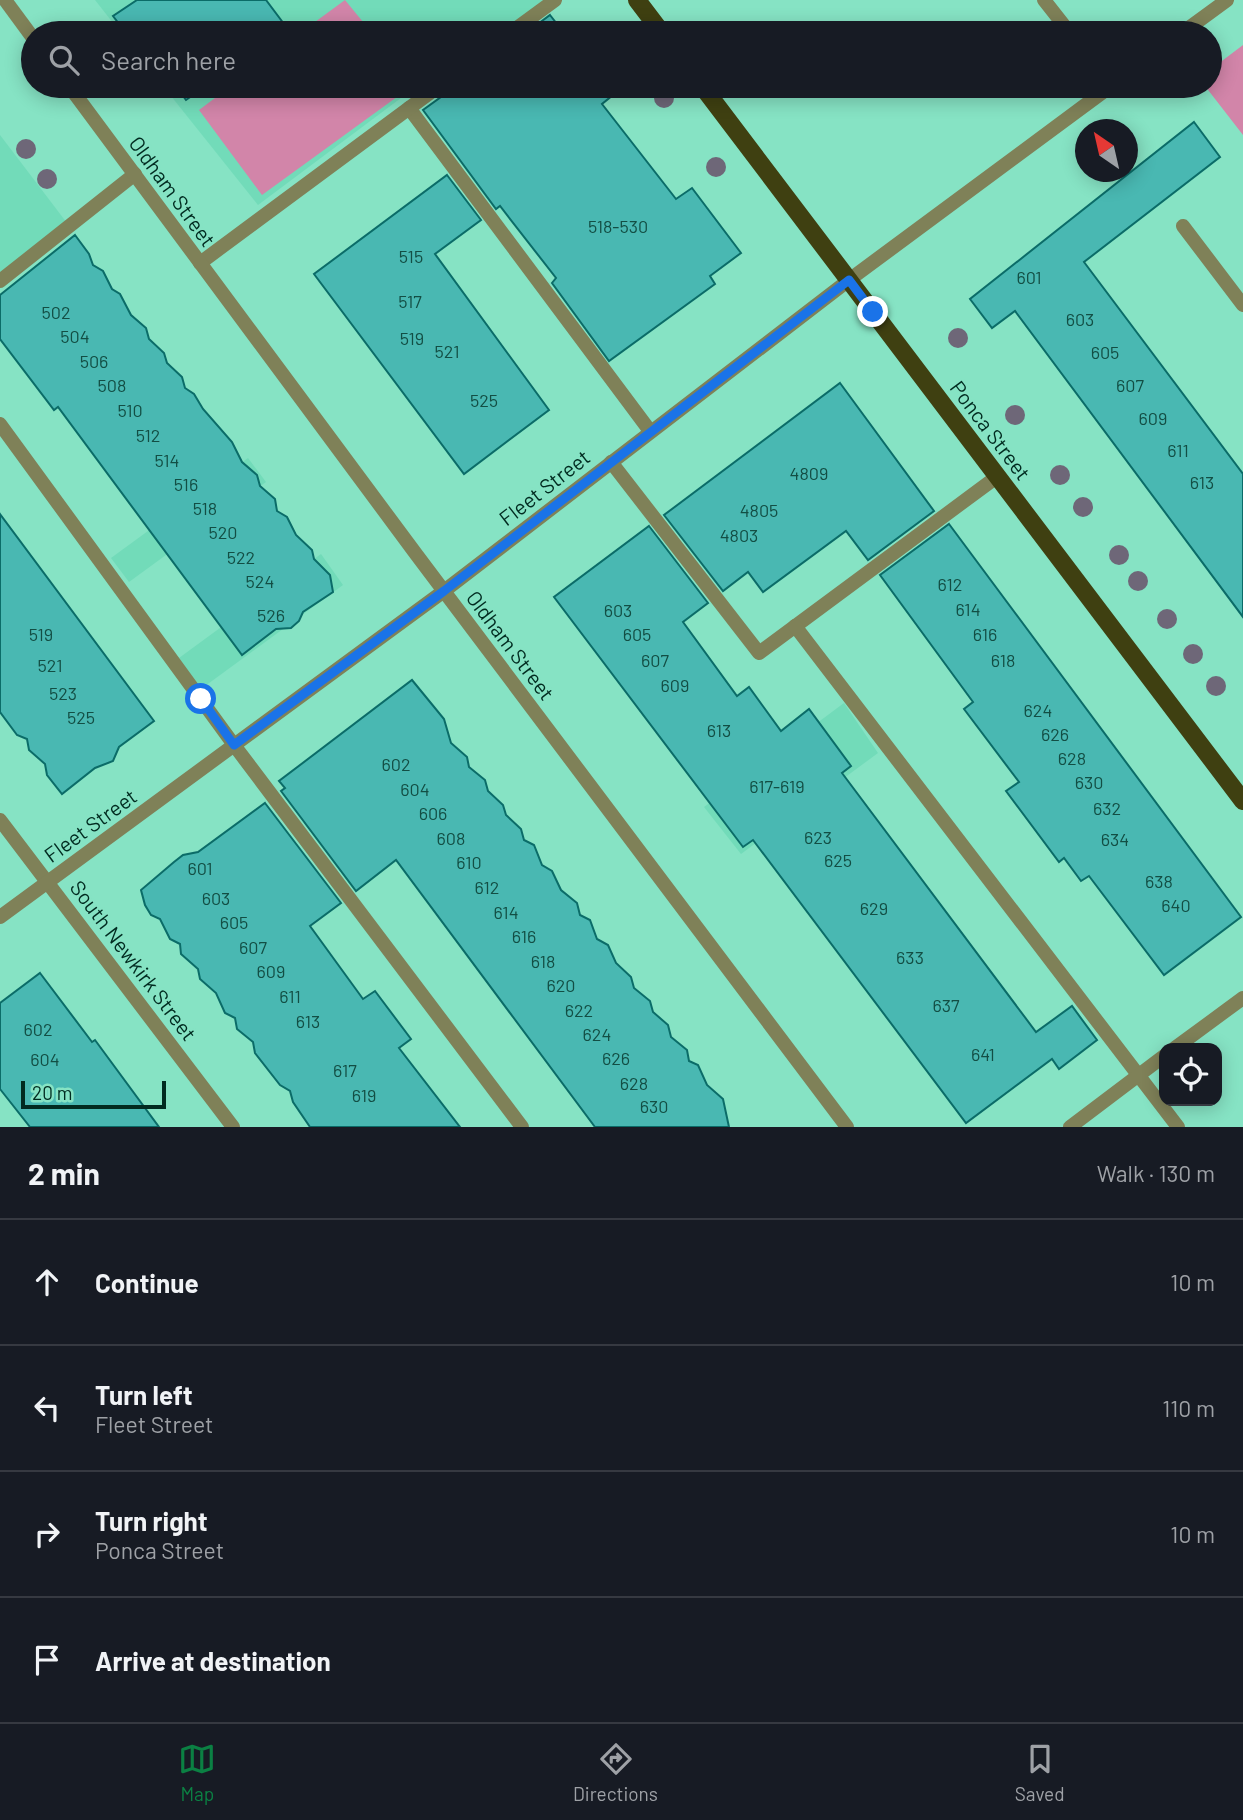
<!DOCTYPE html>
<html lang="en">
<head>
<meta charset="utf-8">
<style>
  body { margin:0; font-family:Barlow,sans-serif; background:#242831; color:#f1f3f6 }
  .controls { position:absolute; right:21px; bottom:21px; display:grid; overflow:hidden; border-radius:14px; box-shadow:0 4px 18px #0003 }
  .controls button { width:63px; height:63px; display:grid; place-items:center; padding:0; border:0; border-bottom:2px solid #363941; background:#171b24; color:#f1f3f6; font:35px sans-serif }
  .compass { position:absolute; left:1075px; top:119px; width:63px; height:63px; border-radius:50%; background:#171b24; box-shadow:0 4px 18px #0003; rotate:326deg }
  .scale { position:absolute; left:21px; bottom:18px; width:145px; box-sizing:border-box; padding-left:7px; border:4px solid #012b20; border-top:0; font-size:19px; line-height:24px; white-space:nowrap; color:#012b20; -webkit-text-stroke:5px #86e3c4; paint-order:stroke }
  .stop { position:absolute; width:21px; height:21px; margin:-16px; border:5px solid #1a73e8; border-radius:50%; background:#fff }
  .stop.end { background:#1a73e8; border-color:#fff; box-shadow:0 2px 7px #0008 }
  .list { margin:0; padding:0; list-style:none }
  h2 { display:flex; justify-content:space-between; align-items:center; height:91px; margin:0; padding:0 28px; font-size:30px }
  h2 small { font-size:23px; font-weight:400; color:#9ea1a6 }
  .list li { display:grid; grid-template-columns:46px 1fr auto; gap:21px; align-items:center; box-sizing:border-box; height:126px; padding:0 28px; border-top:2px solid #363941 }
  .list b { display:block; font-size:26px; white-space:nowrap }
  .list p { margin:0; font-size:23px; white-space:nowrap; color:#9ea1a6 }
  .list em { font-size:23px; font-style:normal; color:#9ea1a6 }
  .icon { flex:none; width:38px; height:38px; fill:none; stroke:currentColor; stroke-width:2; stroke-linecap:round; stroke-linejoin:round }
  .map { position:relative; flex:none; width:1243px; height:1127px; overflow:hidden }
  .search { position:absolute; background:#171b24; box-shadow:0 4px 18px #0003; left:21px; right:21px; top:21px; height:77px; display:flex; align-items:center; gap:18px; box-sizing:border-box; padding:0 24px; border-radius:38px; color:#9ea1a6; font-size:26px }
  .sheet { height:595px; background:#171b24 }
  nav { display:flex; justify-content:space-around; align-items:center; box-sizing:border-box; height:98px; border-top:2px solid #363941; background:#171b24; font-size:19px; color:#9ea1a6 }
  nav a { display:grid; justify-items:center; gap:4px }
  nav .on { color:#0b8043 }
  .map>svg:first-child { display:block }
  .built { fill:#72dbb9 }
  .green { fill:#d285a9 }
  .building { fill:#49b8b2; stroke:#0b6c68; stroke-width:2 }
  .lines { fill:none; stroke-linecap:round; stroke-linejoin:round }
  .service { stroke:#7f8158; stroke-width:14 }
  .minor { stroke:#7f8158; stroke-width:14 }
  .tertiary { stroke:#7f8158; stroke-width:14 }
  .primary { stroke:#3f4011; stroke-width:18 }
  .tree { fill:#6e6778 }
  .route { stroke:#1a73e8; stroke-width:9 }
  .labels { text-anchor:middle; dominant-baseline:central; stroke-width:5; stroke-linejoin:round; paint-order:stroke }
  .number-label { font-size:18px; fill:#134e44 }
  .street-label { font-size:21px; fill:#012b20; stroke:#86e3c4 }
</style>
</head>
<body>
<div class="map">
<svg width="1243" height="1127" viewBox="0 0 1243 1127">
  <rect width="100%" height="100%" fill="#86e3c4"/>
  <g class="built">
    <polygon points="95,0 546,0 505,33 121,33"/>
    <polygon points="163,86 417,86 258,205"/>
    <polygon points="0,135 70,227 0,280"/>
    <polygon points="248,458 266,482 129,582 111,558"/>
    <polygon points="321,554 343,585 201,689 179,658"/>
    <polygon points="844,703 878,753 741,854 704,807"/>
  </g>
  <g class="green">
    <polygon points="345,0 372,33 300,33"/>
    <polygon points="1243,45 1243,135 1205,86 1210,86 1210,70"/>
    <polygon points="231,86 412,86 262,195 199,110"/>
  </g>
  <g class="building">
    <polygon points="137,0 266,0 287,28 280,33 126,33 113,16"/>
    <polygon points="550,15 564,33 526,33"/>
    <polygon points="164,86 206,86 186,100 177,88 170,93"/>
    <polygon points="449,86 606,86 613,95 602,104 676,199 692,188 741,253 710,276 715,284 609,361 552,283 556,278 500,206 496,209 423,110 445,94"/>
    <polygon points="1194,122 1220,157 1084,262 1243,474 1243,617 1015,311 992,328 970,299"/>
    <polygon points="447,175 481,220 435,254 549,410 464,474 314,274"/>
    <polygon points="75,235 89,254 93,265 103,271 112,289 120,294 131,315 146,328 149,339 164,353 167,363 182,377 185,388 194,394 203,409 232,442 242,462 257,475 260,486 275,499 277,511 287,517 296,535 312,550 314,559 330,575 333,592 303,612 299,621 291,628 276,629 242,655 58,407 54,410 0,339 0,295"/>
    <polygon points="840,383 934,511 868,560 846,531 763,592 748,572 723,591 664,515"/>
    <polygon points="0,514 154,721 119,747 113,761 95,768 62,794 47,775 45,764 29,750 27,739 17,735 0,712"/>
    <polygon points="949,524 1241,917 1164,975 1089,876 1081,881 1064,858 1059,862 1006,791 1019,782 964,709 973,702 880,575"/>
    <polygon points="649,526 708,603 683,622 737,696 749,687 781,731 809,709 851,766 842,773 1036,1032 1072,1006 1097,1040 1059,1069 1052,1059 966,1123 753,840 743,847 554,597"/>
    <polygon points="412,680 444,719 451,743 467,757 469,767 485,780 488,791 503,805 506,815 521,829 524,840 534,845 542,865 552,871 561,890 577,903 580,915 590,920 597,939 608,945 616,963 631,977 634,988 650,1001 653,1012 668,1025 671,1037 687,1050 689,1061 698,1065 707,1085 723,1099 729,1127 595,1127 396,860 356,891 281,791 285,788 279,781"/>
    <polygon points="265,803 341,903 310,926 363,999 375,991 411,1039 399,1048 460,1127 310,1127 293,1102 290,1091 280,1085 255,1053 253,1042 237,1029 235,1018 225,1013 216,993 200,979 198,969 181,954 180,944 170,939 160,919 151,915 145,905 141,890 174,862 183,855 198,852"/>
    <polygon points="40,973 92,1042 95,1040 159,1127 30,1127 0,1089 0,1003"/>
  </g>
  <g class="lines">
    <g class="service">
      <polyline points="1044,0 1070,33"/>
      <polyline points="510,33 555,0"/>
      <polyline points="409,108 650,431"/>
      <polyline points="1183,226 1243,305"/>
      <polyline points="200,263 439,86"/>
      <polyline points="0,281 135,174"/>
      <polyline points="0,424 234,745 522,1127"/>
      <polyline points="611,462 759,653 998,476"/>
      <polyline points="795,626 1178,1127"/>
    </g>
    <g class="minor">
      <polyline points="1182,33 1227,0"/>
      <polyline points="0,820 233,1127"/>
      <polyline points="0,917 444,591 849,280 1111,86"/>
      <polyline points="1175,1048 1243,998"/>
      <polyline points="1070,1127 1164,1056"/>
    </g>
    <g class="tertiary">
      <polyline points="5,0 33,38"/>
      <polyline points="69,86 416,554 847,1127"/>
    </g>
    <g class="primary">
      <polyline points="637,0 662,33"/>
      <polyline points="702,86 1243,801"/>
    </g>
  </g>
  <g class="tree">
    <circle cx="664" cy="98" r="10"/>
    <circle cx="26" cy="149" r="10"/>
    <circle cx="716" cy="167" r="10"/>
    <circle cx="47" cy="179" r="10"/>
    <circle cx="958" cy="338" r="10"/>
    <circle cx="1015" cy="415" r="10"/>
    <circle cx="1060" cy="475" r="10"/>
    <circle cx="1083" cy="507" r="10"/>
    <circle cx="1119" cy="555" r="10"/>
    <circle cx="1138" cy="581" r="10"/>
    <circle cx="1167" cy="619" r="10"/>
    <circle cx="1193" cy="654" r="10"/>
    <circle cx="1216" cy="686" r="10"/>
  </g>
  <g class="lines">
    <polyline class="route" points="201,699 234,745 444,591 849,280 873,312"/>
  </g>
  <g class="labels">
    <g class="number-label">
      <text x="618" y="226">518-530</text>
      <text x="411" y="256">515</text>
      <text x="1029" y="277">601</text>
      <text x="410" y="301">517</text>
      <text x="56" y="312">502</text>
      <text x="1080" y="319">603</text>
      <text x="75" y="336">504</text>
      <text x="412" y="338">519</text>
      <text x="447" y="351">521</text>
      <text x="1105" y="352">605</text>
      <text x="94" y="361">506</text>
      <text x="112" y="385">508</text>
      <text x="1130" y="385">607</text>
      <text x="484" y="400">525</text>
      <text x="130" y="410">510</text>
      <text x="1153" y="418">609</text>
      <text x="148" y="435">512</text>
      <text x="1178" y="450">611</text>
      <text x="167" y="460">514</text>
      <text x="809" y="473">4809</text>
      <text x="1202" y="482">613</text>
      <text x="186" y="484">516</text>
      <text x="205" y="508">518</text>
      <text x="759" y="510">4805</text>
      <text x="223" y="532">520</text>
      <text x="739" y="535">4803</text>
      <text x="241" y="557">522</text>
      <text x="260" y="581">524</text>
      <text x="950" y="584">612</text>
      <text x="968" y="609">614</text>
      <text x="618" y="610">603</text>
      <text x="271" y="615">526</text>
      <text x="41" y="634">519</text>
      <text x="637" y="634">605</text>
      <text x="985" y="634">616</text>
      <text x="655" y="660">607</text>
      <text x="1003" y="660">618</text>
      <text x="50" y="665">521</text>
      <text x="675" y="685">609</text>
      <text x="63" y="693">523</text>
      <text x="1038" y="710">624</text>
      <text x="81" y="717">525</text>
      <text x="719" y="730">613</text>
      <text x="1055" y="734">626</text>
      <text x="1072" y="758">628</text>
      <text x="396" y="764">602</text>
      <text x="1089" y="782">630</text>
      <text x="777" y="786">617-619</text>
      <text x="415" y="789">604</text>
      <text x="1107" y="808">632</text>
      <text x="433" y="813">606</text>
      <text x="818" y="837">623</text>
      <text x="451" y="838">608</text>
      <text x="1115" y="839">634</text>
      <text x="838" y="860">625</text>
      <text x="469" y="862">610</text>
      <text x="200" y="868">601</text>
      <text x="1159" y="881">638</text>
      <text x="487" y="887">612</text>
      <text x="216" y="898">603</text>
      <text x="1176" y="905">640</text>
      <text x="874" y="908">629</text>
      <text x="506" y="912">614</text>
      <text x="234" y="922">605</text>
      <text x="524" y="936">616</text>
      <text x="253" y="947">607</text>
      <text x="910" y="957">633</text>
      <text x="543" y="961">618</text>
      <text x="271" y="971">609</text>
      <text x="561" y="985">620</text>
      <text x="290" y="996">611</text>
      <text x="946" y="1005">637</text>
      <text x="579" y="1010">622</text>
      <text x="308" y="1021">613</text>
      <text x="38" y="1029">602</text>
      <text x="597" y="1034">624</text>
      <text x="983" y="1054">641</text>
      <text x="616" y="1058">626</text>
      <text x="45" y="1059">604</text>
      <text x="345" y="1070">617</text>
      <text x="634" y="1083">628</text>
      <text x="364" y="1095">619</text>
      <text x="654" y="1106">630</text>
    </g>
    <g class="street-label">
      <text transform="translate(173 191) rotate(54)">Oldham Street</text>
      <text transform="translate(991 430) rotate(53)">Ponca Street</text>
      <text transform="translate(544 487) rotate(-38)">Fleet Street</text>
      <text transform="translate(511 645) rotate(53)">Oldham Street</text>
      <text transform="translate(90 825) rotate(-36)">Fleet Street</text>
      <text transform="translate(134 960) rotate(53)">South Newkirk Street</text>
    </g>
  </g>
</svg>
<div class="controls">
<button><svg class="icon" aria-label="locate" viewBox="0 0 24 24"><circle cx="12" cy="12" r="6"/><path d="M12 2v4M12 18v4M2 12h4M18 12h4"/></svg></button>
</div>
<svg class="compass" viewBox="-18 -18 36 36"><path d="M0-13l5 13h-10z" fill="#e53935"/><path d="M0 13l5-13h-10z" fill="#9ea1a6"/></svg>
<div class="scale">20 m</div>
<div class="stop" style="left:201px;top:699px"></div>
<div class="stop end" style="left:873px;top:312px"></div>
<div class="search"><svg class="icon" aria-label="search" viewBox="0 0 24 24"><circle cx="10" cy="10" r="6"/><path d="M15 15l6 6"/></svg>Search here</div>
</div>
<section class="sheet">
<h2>2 min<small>Walk · 130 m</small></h2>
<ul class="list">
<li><svg class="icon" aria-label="ahead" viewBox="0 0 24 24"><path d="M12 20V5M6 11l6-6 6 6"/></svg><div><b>Continue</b></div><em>10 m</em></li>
<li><svg class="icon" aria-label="left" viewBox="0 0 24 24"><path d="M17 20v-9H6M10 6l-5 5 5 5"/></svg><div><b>Turn left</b><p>Fleet Street</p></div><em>110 m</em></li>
<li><svg class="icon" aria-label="right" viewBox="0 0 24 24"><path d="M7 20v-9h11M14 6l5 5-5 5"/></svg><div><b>Turn right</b><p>Ponca Street</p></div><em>10 m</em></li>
<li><svg class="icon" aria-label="arrive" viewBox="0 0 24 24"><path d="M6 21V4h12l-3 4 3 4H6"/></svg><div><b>Arrive at destination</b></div></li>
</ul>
</section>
<nav>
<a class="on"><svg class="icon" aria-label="map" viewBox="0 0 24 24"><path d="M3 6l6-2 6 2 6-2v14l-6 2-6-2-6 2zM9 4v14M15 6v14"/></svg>Map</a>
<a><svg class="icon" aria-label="directions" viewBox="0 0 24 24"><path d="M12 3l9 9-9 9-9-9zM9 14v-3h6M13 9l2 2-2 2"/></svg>Directions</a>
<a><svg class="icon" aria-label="saved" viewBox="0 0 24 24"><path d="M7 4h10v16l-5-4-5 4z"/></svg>Saved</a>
</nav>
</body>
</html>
